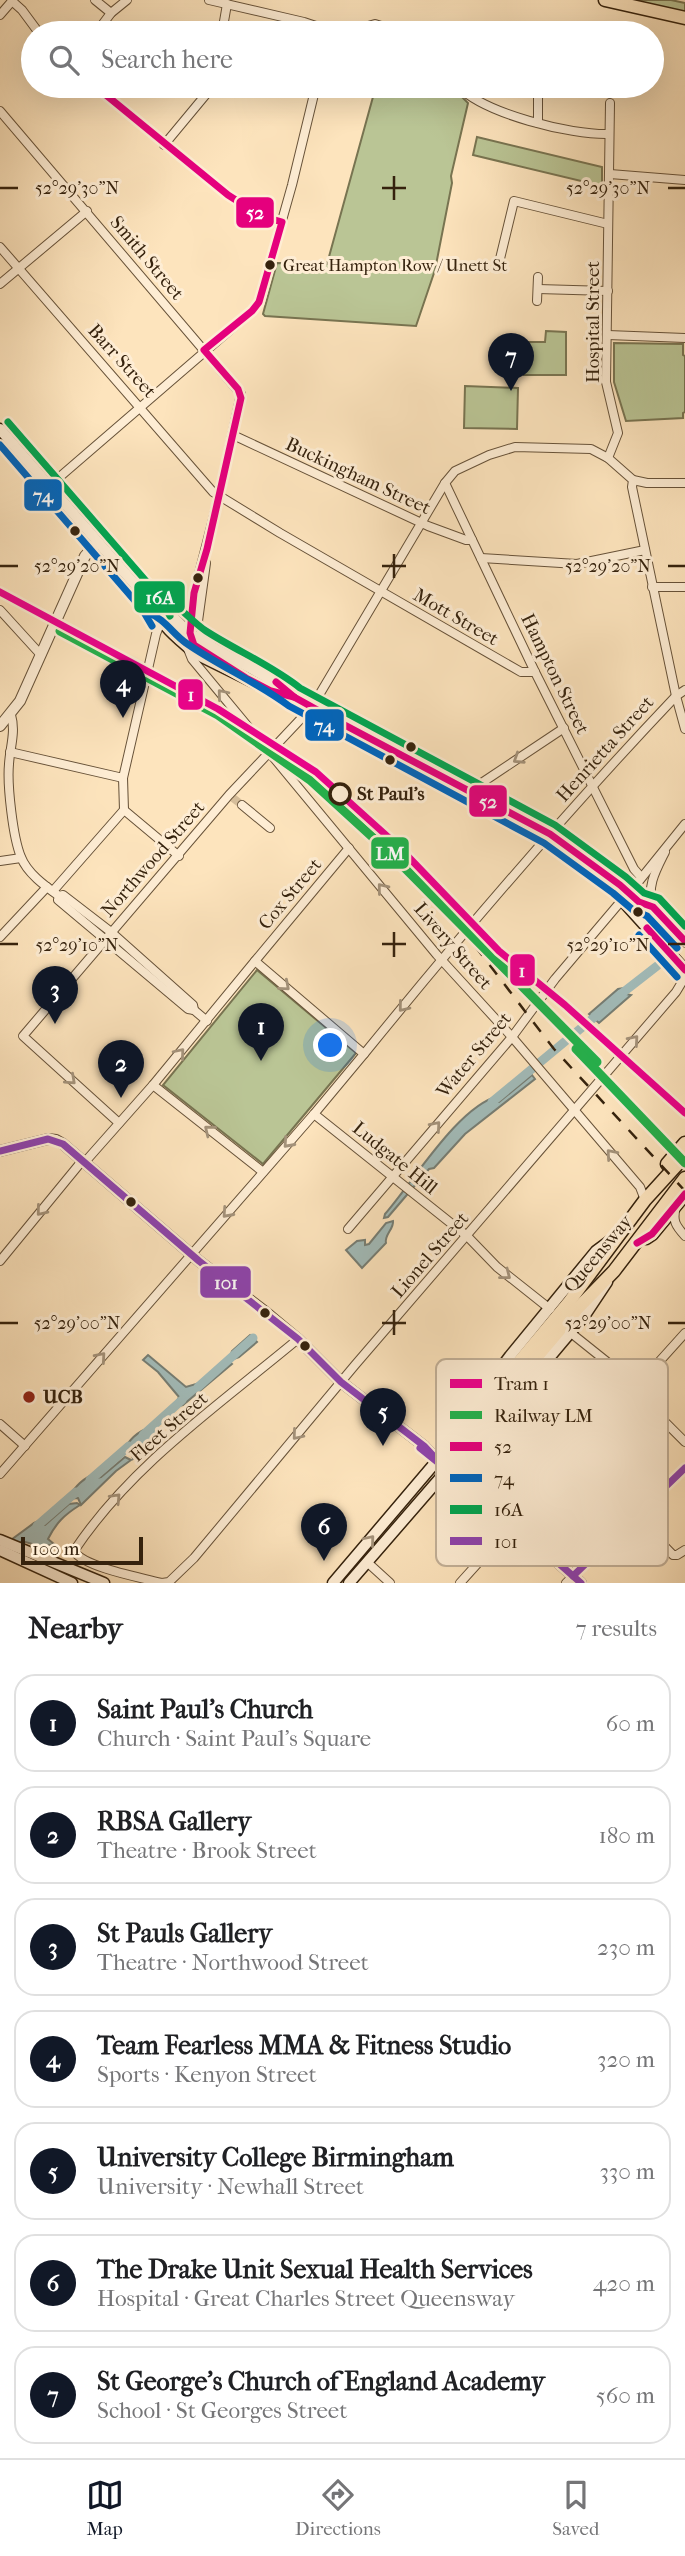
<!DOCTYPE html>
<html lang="en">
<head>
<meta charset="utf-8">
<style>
  body { margin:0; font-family:"IM FELL French Canon",serif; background:#f2f2f2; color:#202124 }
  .scale { position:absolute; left:21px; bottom:18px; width:122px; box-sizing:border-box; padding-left:7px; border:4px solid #35220d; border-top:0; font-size:19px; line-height:24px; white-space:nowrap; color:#35220d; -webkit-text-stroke:5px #feedd4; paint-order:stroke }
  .you { position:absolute; left:331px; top:1046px; width:24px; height:24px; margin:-18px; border:5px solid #fff; border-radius:50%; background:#1a73e8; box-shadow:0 0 0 10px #1a73e833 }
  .badge { display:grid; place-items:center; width:46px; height:46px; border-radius:50%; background:#111827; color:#fff; font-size:23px; font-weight:700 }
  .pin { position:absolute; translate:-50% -58px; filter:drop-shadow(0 2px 4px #0008) }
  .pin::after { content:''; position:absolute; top:37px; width:24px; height:21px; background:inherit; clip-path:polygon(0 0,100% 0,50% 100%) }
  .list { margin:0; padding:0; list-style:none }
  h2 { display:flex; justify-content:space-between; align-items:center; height:91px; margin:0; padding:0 28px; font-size:30px }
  h2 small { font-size:23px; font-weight:400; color:#757577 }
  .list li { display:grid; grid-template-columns:46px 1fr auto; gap:21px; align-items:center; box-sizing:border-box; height:98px; margin:0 14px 14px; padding:0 14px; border:2px solid #e0e0e0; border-radius:21px }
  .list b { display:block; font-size:26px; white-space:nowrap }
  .list p { margin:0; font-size:23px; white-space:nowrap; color:#757577 }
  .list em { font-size:23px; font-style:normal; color:#757577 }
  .icon { flex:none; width:38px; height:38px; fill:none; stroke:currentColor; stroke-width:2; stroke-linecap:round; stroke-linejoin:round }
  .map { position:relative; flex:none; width:685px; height:1583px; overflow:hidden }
  .search { position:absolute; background:#fff; box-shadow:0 7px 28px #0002; left:21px; right:21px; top:21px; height:77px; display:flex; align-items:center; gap:18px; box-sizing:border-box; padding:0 24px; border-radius:38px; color:#757577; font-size:26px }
  .sheet { height:875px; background:#fff }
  nav { display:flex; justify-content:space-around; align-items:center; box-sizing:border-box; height:98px; border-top:2px solid #e0e0e0; background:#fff; font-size:19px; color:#757577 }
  nav a { display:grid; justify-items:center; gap:4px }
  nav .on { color:#111827 }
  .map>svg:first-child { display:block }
  .green { fill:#bac595; stroke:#787451; stroke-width:2 }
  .water { fill:#a2bcba; stroke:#767e75; stroke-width:2 }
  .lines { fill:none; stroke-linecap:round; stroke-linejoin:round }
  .canal { stroke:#a2bcba; stroke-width:9 }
  .minor-tunnel { stroke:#d5bd9a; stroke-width:8; stroke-dasharray:8 4; stroke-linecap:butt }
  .trunk-tunnel { stroke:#d5bd9a; stroke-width:12; stroke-dasharray:12 6; stroke-linecap:butt }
  .minor-casing { stroke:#675239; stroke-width:10 }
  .tertiary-casing { stroke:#675239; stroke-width:12 }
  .secondary-casing { stroke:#35220d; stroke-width:13 }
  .trunk-casing { stroke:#35220d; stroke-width:15 }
  .minor { stroke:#feedd4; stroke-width:8 }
  .tertiary { stroke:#feedd4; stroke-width:10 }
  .secondary { stroke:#feedd4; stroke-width:10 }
  .trunk { stroke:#fde4bd; stroke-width:12 }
  .rail { stroke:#35220d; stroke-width:2.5; stroke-dasharray:12 12; stroke-linecap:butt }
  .bus-1-casing { stroke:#feedd4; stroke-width:12 }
  .bus-2-casing { stroke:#feedd4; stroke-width:12 }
  .bus-3-casing { stroke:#feedd4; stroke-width:12 }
  .bus-4-casing { stroke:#feedd4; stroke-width:12 }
  .bus-1 { stroke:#e5007d; stroke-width:7 }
  .bus-2 { stroke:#0065bd; stroke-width:7 }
  .bus-3 { stroke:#00a651; stroke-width:7 }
  .bus-4 { stroke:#8e44ad; stroke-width:7 }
  .rail-1-casing { stroke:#feedd4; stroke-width:14 }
  .rail-1 { stroke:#22b24c; stroke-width:9 }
  .tram-1-casing { stroke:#feedd4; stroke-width:12 }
  .tram-1 { stroke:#ec008c; stroke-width:7 }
  .oneway { stroke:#a4927a }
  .ticks { fill:none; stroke:#35220d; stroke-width:2.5 }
  .bus-dot { fill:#35220d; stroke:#feedd4; stroke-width:2.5 }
  .stop-dot { fill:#feedd4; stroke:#35220d; stroke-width:3.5 }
  .poi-dot { fill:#8f2418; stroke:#feedd4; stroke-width:2.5 }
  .labels { text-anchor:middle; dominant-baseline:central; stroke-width:6; stroke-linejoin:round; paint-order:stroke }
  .bus-label { font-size:17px; fill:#35220d; stroke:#feedd4; text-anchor:start }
  .street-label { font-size:19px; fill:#35220d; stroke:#feedd4 }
  .stop-label { font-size:19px; font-weight:bold; fill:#35220d; stroke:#feedd4; text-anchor:start }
  .poi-label { font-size:19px; font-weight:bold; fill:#35220d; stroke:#feedd4; text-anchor:start }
  .key { fill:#feedd4; stroke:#c2b098; stroke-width:2 }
  .key-label { font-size:19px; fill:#35220d }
  .ticks-label { font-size:18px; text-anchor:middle; fill:#35220d; stroke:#feedd4; stroke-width:6; stroke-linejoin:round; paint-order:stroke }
  .line-badge { stroke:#feedd4; stroke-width:2.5 }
  .badge-label { font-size:19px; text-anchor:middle; font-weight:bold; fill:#fff }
</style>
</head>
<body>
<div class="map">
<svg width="685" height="1583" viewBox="0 0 685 1583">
  <rect width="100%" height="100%" fill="#fde4bd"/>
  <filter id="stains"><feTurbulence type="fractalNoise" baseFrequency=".00286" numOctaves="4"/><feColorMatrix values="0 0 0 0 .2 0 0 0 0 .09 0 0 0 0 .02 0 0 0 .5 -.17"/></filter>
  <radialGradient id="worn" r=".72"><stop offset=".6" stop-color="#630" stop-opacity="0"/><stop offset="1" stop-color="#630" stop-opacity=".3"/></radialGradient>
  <g class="green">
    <polygon points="628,0 671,0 685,3 685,12"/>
    <polygon points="376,86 451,86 468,103 451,176 452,183 435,270 416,326 265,316 263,314 277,263 327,264"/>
    <polygon points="477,137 602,167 602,186 473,155"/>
    <polygon points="546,331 566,332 566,375 524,375 524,342 545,342"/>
    <polygon points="614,343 683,344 683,355 685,356 685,412 683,413 683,418 626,421 614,382"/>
    <polygon points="465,386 518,388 517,429 464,428"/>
    <polygon points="257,970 356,1053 263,1164 163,1085"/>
  </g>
  <g class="water">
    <polygon points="630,987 626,994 631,995 599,1023 589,1014 618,989"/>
    <path d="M 532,1075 L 535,1079 L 465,1134 L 434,1168 L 429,1169 L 388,1217 L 384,1218 L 385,1214 C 413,1182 459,1105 499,1096 L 495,1102 L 499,1102 Z"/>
    <path d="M 393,1221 C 394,1229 384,1235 386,1243 L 362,1268 L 346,1250 L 357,1241 L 365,1240 L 365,1245 L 369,1244 L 386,1223 Z"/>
    <polygon points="250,1335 257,1342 239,1357 228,1361 232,1351"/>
    <polygon points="148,1355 186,1387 206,1381 206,1384 231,1363 232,1364 183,1405 174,1407 179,1397 158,1372 143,1360"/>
    <path d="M 152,1427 L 149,1433 L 155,1429 L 159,1434 L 133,1459 L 131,1452 L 121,1453 C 129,1441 136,1431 152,1427 Z"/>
    <path d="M 125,1457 L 131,1460 L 116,1471 L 81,1505 L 78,1498 L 67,1499 C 75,1487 83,1477 98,1473 L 97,1478 L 101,1477 Z"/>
    <path d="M 77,1503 L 80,1505 C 64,1515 56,1523 48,1539 L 54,1544 L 43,1547 L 22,1541 L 0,1555 L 0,1548 L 34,1523 L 44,1519 L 41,1525 L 45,1525 L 69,1504 Z"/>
  </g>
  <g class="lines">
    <g class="canal">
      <polyline points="621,994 657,966"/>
      <polyline points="492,1102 603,1010"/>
      <polyline points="198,1387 253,1338"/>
      <polyline points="143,1435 182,1400"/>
      <polyline points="90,1480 129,1446"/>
      <polyline points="37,1526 76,1492"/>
    </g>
    <polyline class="minor-tunnel" points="233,798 242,805"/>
    <g class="trunk-tunnel">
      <polyline points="475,1418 504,1380"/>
      <polyline points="446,1463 512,1386"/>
    </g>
    <g class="minor-casing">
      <g id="minor">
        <polyline points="95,0 111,13"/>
        <polyline points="209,0 304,22 322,28 328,33"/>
        <polyline points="12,1 22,10 39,33"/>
        <polyline points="0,15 13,0"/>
        <polyline points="96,33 111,13 127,0"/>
        <polyline points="222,33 227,4"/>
        <polyline points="344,33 375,24 403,33"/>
        <polyline points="95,86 228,195 261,216 282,222"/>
        <path d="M 458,86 C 485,114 570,135 609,134"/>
        <polyline points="538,86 538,123"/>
        <polyline points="0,111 241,394 219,496 194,593 190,633"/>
        <polyline points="164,145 208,92"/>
        <polyline points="610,174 685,180"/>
        <polyline points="0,247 213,492 280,533 521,672 535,672"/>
        <polyline points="498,267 514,201 608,224"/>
        <polyline points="0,284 87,211"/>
        <polyline points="538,289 608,291"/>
        <polyline points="537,301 538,277"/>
        <polyline points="608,335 685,338"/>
        <polyline points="233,435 428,526 466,540 472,540"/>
        <polyline points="608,458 618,433 606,382 610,103"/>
        <polyline points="633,480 647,483 685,483"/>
        <polyline points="445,483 535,672 634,869 641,877"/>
        <polyline points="48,487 252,311 259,302 292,185 316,86"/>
        <polyline points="481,558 577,564 645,550"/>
        <polyline points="206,563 198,621 200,630 210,644"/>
        <polyline points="652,587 685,587"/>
        <polyline points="0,610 41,655"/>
        <polyline points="188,649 192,659 437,955 512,1037 640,1187 645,1200"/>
        <path d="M 11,715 C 16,732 10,747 9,764 C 7,785 13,838 21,857 C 27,873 45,886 59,896 L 63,895 L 111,932 L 193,1005 L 194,1010"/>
        <polyline points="10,752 123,778 156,634 161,621"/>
        <polyline points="123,778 124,810"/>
        <polyline points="474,793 480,784 564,728"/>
        <polyline points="242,805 270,828"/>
        <polyline points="124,810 179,856"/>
        <polyline points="0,861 21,858"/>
        <polyline points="53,891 124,810"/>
        <polyline points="59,896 58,900 188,1009 194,1010 207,1021"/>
        <polyline points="639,902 636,887 639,881 685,824"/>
        <path d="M 653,907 C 646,887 656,870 665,852"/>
        <polyline points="0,937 47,887"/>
        <polyline points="255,961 349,848"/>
        <path d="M 364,1054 C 464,931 567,811 676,696 L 685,690"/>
        <polyline points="153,1085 263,1172"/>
        <polyline points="314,1114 467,1236 497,1267 550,1309"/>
        <polyline points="119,1123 23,1036 229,795 312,707 445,483 455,471 489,455 515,447 591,449 608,458 633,480 632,487 676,696 685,729"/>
        <path d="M 676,1207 C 672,1221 676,1226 685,1236"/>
        <polyline points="348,1229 512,1037 555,979 622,900"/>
        <polyline points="0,1261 82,1161"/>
        <polyline points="571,1333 631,1381 640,1397 685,1442"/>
        <path d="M 298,1339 C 219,1405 131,1465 74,1551 C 83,1567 142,1578 162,1583 L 169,1582 L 194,1558 L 355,1365 L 676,992 L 685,977"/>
        <polyline points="527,1384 591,1437"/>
        <polyline points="0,1424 25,1446"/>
        <polyline points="0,1474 314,1114 364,1054 255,961 153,1085 84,1163"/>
        <polyline points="635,1516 673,1555 677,1555 685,1550"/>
        <polyline points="367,1562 390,1583"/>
        <polyline points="460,1583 685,1333"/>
        <polyline points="566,1583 685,1468"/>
      </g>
    </g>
    <g class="tertiary-casing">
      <g id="tertiary">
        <polyline points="0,726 20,701 85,556 97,543"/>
        <polyline points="0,1151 48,1139 56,1140 63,1144 199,1261 267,1313 298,1339 341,1382 424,1446 438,1461"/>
        <polyline points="443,1465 513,1523 581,1583"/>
      </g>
    </g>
    <g class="secondary-casing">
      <g id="secondary">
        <path d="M 0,429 L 151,603 C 159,624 179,640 196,654 L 271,691 L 290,696"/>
        <path d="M 151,603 C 166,605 178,624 190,633 C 223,657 263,670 294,697 L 550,834 L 620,885 L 639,902 L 641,910 L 664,936 L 666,950"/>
        <polyline points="600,876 685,970"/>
        <polyline points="639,902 653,907 685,941"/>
        <polyline points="0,1540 104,1583"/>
        <polyline points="0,1550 72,1583"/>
        <polyline points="333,1583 474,1417 486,1388 510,1356 596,1251 615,1237"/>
        <polyline points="349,1583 460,1455 501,1415 585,1315 607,1282"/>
      </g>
    </g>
    <g class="trunk-casing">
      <g id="trunk">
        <polyline points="605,0 685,18"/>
        <polyline points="667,1164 685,1143"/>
        <polyline points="646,1238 652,1234 685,1194"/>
        <polyline points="504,1380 569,1302 645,1200 685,1156"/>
        <polyline points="512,1386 578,1308 614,1271 685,1178"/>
      </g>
    </g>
    <use href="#minor" class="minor"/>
    <use href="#tertiary" class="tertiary"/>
    <use href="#secondary" class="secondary"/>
    <use href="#trunk" class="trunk"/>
    <polyline class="rail" points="475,946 554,1049 685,1191"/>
    <g class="bus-1-casing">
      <g id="bus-1">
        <polyline points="95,86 228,195 261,216 282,222 259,302 252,311 204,350 238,389 241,398 207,549 194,593 190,633 194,645 246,678 271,691 294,697"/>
        <polyline points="276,682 294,697 339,722 550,834 620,885 639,902 653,907 685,941"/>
        <polyline points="647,928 685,970"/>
        <polyline points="637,1243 652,1234 685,1194"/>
      </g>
    </g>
    <g class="bus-2-casing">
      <g id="bus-2">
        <polyline points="0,445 142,609 152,626"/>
        <path d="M 148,613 C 164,618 173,634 186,643 C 219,666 257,682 289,706 L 544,843 L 613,893 L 633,910 L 647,916 L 677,948"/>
        <polyline points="639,935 677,977"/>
      </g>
    </g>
    <g class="bus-3-casing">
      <g id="bus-3">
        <polyline points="8,422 159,596 170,616"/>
        <path d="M 154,593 C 175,599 188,619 206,631 C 237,651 271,665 300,688 L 555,825 L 626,877 L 644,893 L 659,898 L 685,926"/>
      </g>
    </g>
    <g class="bus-4-casing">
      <g id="bus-4">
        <polyline points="0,1151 48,1139 63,1144 199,1261 298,1339 341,1382 424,1446 438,1461"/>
        <polyline points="420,1448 513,1523 581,1583"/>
        <polyline points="573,1576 685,1468"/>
      </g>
    </g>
    <use href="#bus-1" class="bus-1"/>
    <use href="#bus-2" class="bus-2"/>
    <use href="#bus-3" class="bus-3"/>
    <use href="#bus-4" class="bus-4"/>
    <g class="rail-1-casing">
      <g id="rail-1">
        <polyline points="60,631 218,715 310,780 392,855 597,1062"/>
        <polyline points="576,1049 685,1163"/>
      </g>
    </g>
    <use href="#rail-1" class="rail-1"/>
    <g class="tram-1-casing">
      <polyline id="tram-1" points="0,592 218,709 316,772 397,845 499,951 565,1005 685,1113"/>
    </g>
    <use href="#tram-1" class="tram-1"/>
  </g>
  <defs><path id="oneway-chevron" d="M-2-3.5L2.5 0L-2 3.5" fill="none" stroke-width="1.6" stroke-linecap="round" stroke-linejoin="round" transform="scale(1.75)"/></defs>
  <g class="oneway">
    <use href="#oneway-chevron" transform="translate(222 694) rotate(-130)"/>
    <use href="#oneway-chevron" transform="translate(518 759) rotate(147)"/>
    <use href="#oneway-chevron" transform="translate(382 888) rotate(-129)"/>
    <use href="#oneway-chevron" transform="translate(285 986) rotate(41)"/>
    <use href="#oneway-chevron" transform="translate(403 1007) rotate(129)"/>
    <use href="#oneway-chevron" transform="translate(634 1040) rotate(-49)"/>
    <use href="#oneway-chevron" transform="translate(180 1053) rotate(-50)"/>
    <use href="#oneway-chevron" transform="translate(71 1080) rotate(42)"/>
    <use href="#oneway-chevron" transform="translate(436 1126) rotate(-49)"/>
    <use href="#oneway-chevron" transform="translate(209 1130) rotate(-141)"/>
    <use href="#oneway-chevron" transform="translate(288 1143) rotate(132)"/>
    <use href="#oneway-chevron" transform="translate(611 1154) rotate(-131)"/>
    <use href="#oneway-chevron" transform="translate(41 1211) rotate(129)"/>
    <use href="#oneway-chevron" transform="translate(227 1213) rotate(132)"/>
    <use href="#oneway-chevron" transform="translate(506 1275) rotate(38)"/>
    <use href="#oneway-chevron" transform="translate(101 1357) rotate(-49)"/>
    <use href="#oneway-chevron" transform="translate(297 1435) rotate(130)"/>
    <use href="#oneway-chevron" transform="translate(116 1498) rotate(-47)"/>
    <use href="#oneway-chevron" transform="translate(370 1540) rotate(-50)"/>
  </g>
  <path class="ticks" d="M 394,176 L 394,200M 0,188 L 18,188M 382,188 L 406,188M 668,188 L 685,188M 394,554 L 394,578M 0,566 L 18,566M 382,566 L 406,566M 668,566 L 685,566M 394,932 L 394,957M 0,944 L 18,944M 382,944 L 406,944M 668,944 L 685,944M 394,1310 L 394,1335M 0,1323 L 18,1323M 382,1323 L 406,1323M 668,1323 L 685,1323"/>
  <g class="bus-dot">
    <circle cx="270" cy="265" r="6"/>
    <circle cx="75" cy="531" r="6"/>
    <circle cx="198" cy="578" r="6"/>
    <circle cx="411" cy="747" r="6"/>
    <circle cx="390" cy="760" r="6"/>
    <circle cx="638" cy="912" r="6"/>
    <circle cx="131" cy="1202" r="6"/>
    <circle cx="265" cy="1313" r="6"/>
    <circle cx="305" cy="1346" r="6"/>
  </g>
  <circle class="stop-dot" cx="340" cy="794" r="10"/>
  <circle class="poi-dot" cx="29" cy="1397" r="7"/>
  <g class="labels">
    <g class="bus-label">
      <text x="283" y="265">Great Hampton Row / Unett St</text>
    </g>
    <g class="street-label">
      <text transform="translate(147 258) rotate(50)">Smith Street</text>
      <text transform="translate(593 322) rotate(-90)">Hospital Street</text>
      <text transform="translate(122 361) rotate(48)">Barr Street</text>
      <text transform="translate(358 476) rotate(25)">Buckingham Street</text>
      <text transform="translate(456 617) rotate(30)">Mott Street</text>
      <text transform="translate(555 674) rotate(64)">Hampton Street</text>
      <text transform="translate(605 749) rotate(-48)">Henrietta Street</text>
      <text transform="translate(153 859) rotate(-49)">Northwood Street</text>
      <text transform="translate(290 894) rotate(-50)">Cox Street</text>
      <text transform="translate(453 946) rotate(49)">Livery Street</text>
      <text transform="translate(474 1055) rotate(-50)">Water Street</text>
      <text transform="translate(395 1158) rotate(39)">Ludgate Hill</text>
      <text transform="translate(598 1254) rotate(-50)">Queensway</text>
      <text transform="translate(430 1255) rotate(-49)">Lionel Street</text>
      <text transform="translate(169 1427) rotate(-41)">Fleet Street</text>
    </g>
    <g class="stop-label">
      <text x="357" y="794">St Paul's</text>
    </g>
    <g class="poi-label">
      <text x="43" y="1397">UCB</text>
    </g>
  </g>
  <rect x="436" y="1359" width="232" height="207" rx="10" class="key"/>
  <rect x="450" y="1379" width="32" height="9" fill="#ec008c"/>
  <rect x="450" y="1411" width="32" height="8" fill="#22b24c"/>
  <rect x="450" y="1442" width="32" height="9" fill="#e5007d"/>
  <rect x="450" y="1474" width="32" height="8" fill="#0065bd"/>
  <rect x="450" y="1505" width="32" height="9" fill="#00a651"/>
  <rect x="450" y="1537" width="32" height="8" fill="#8e44ad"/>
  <g class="key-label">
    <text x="494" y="1390">Tram 1</text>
    <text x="494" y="1422">Railway LM</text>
    <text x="494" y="1453">52</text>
    <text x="494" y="1485">74</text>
    <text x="494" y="1516">16A</text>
    <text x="494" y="1548">101</text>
  </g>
  <g class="ticks-label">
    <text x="77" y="194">52°29'30"N</text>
    <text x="608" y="194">52°29'30"N</text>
    <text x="77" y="572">52°29'20"N</text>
    <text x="608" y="572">52°29'20"N</text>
    <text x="77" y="951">52°29'10"N</text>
    <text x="608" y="951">52°29'10"N</text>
    <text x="77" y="1329">52°29'00"N</text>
    <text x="608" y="1329">52°29'00"N</text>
  </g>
  <g class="line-badge">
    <rect x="235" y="196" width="40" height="33" rx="7" fill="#e5007d"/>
    <rect x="23" y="478" width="40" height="34" rx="7" fill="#0065bd"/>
    <rect x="133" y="580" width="53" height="34" rx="7" fill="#00a651"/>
    <rect x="177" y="678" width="27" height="33" rx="7" fill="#ec008c"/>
    <rect x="304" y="708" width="41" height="34" rx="7" fill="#0065bd"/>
    <rect x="468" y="784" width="40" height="34" rx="7" fill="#e5007d"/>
    <rect x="370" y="836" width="40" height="34" rx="7" fill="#22b24c"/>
    <rect x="509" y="953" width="27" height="34" rx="7" fill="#ec008c"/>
    <rect x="199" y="1265" width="53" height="34" rx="7" fill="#8e44ad"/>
  </g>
  <g class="badge-label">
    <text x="255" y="219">52</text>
    <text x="43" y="502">74</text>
    <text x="160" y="604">16A</text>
    <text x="191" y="701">1</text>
    <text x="324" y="732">74</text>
    <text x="488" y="808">52</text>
    <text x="390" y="860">LM</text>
    <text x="522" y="977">1</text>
    <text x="226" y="1289">101</text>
  </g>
  <rect width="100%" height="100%" filter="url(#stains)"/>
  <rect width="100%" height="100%" fill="url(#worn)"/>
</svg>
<div class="scale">100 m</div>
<div class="you"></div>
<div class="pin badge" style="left:261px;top:1061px">1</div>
<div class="pin badge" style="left:121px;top:1098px">2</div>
<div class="pin badge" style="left:55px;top:1024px">3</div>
<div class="pin badge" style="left:123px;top:718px">4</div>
<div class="pin badge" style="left:383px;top:1446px">5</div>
<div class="pin badge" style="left:324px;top:1561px">6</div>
<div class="pin badge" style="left:511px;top:391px">7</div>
<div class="search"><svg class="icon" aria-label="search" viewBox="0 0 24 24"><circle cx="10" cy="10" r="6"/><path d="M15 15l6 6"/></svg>Search here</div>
</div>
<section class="sheet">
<h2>Nearby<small>7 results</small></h2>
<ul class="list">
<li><span class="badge">1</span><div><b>Saint Paul's Church</b><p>Church · Saint Paul's Square</p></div><em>60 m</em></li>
<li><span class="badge">2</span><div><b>RBSA Gallery</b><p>Theatre · Brook Street</p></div><em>180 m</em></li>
<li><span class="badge">3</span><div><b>St Pauls Gallery</b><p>Theatre · Northwood Street</p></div><em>230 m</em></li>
<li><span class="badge">4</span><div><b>Team Fearless MMA &amp; Fitness Studio</b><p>Sports · Kenyon Street</p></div><em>320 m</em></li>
<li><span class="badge">5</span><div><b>University College Birmingham</b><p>University · Newhall Street</p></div><em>330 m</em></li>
<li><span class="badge">6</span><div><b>The Drake Unit Sexual Health Services</b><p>Hospital · Great Charles Street Queensway</p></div><em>420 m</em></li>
<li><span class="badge">7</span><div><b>St George's Church of England Academy</b><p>School · St Georges Street</p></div><em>560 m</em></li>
</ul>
</section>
<nav>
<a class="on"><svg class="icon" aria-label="map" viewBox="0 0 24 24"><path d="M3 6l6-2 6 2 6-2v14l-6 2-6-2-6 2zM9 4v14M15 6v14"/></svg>Map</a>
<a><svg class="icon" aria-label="directions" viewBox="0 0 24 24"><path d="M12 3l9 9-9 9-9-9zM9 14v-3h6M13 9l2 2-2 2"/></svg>Directions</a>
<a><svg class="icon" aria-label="saved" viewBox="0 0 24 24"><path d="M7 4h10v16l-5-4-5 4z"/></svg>Saved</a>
</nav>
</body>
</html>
